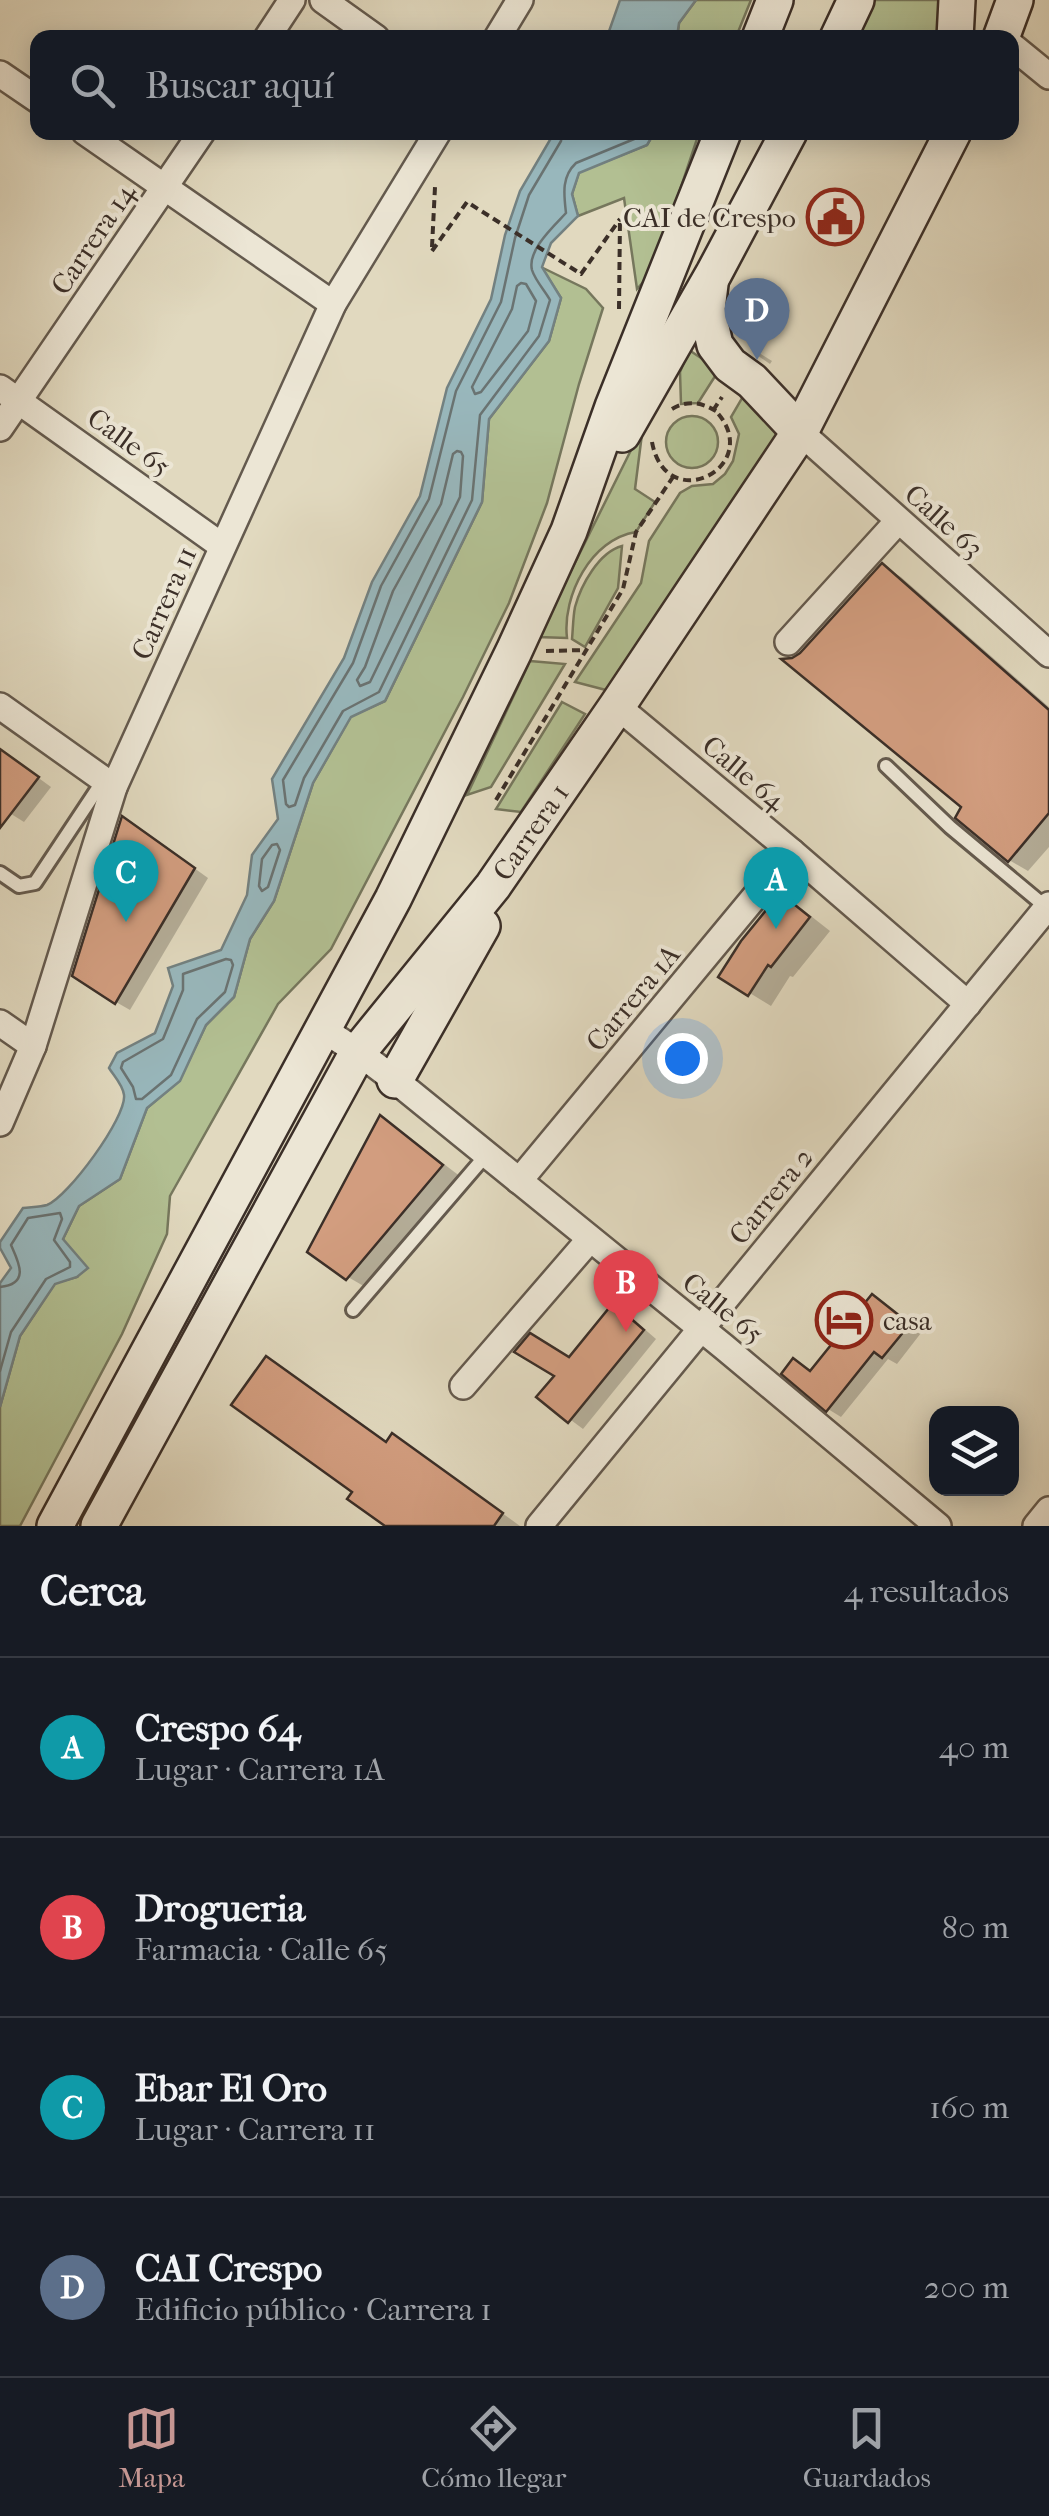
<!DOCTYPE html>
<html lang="es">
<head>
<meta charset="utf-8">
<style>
  body { margin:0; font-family:"IM FELL French Canon",serif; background:#242831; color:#f1f3f6 }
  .controls { position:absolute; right:30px; bottom:30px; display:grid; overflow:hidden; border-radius:20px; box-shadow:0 5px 25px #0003 }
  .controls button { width:90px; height:90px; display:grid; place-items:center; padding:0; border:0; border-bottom:2px solid #363941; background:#171b24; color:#f1f3f6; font:50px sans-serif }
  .you { position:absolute; left:682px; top:1058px; width:35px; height:35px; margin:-25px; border:8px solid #fff; border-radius:50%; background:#1a73e8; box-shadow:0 0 0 15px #1a73e833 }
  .badge { display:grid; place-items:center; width:65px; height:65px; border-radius:50%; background:#c59692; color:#fff; font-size:32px; font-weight:700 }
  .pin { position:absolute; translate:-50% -82px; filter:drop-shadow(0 2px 5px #0008) }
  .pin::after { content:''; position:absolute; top:52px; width:35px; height:30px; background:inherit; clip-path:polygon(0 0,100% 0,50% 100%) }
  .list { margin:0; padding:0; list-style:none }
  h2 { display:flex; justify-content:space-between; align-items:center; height:130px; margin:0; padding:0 40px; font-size:42px }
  h2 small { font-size:32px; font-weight:400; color:#9ea1a6 }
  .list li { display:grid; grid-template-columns:65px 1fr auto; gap:30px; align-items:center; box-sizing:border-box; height:180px; padding:0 40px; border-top:2px solid #363941 }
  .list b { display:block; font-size:38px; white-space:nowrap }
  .list p { margin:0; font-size:32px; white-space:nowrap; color:#9ea1a6 }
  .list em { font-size:32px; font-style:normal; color:#9ea1a6 }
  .icon { flex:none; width:55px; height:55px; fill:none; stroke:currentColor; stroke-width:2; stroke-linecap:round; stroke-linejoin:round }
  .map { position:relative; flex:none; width:1049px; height:1526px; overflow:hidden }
  .search { position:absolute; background:#171b24; box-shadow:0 5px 25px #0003; left:30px; right:30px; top:30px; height:110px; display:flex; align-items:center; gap:25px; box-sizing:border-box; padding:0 35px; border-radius:20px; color:#9ea1a6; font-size:38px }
  .sheet { height:850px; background:#171b24 }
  nav { display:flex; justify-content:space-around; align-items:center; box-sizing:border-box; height:140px; border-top:2px solid #363941; background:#171b24; font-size:28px; color:#9ea1a6 }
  nav a { display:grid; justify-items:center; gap:5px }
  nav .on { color:#c59692 }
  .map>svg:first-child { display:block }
  .green { fill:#b2bf92; stroke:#76775d; stroke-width:2.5 }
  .water { fill:#98b7bc; stroke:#738181; stroke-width:2.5 }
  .shadow { fill:#0003 }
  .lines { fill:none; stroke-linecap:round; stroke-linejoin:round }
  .shore { stroke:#6a7372; stroke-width:2.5 }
  .building { fill:#d29d7f; stroke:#3b2f28; stroke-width:2.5 }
  .lane-casing { stroke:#645a4e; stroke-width:18 }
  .street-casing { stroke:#645a4e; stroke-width:30 }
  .secondary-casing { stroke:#3b2f28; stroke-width:40 }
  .path { stroke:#3b2f28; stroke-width:4; stroke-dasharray:8 5; stroke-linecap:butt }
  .lane { stroke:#ece6d5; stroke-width:12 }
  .street { stroke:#ece6d5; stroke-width:25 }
  .secondary { stroke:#ece6d5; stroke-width:35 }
  .labels { text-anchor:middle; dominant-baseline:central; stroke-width:8; stroke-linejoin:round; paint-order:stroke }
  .poi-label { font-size:28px; fill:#3b2f28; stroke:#ece6d5; text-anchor:end }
  .street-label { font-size:28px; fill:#3b2f28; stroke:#ece6d5 }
</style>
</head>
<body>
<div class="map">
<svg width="1049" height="1526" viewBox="0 0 1049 1526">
  <rect width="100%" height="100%" fill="#e1d9bf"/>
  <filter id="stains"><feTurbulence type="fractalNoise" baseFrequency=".002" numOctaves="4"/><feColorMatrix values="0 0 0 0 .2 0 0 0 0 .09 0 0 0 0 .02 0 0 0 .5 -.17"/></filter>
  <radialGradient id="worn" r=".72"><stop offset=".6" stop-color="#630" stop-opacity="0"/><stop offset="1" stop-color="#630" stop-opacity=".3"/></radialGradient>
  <g class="green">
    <polygon points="696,0 751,0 736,37 677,38 679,23"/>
    <polygon points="869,0 943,0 941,37 851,38"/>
    <polygon points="654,133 699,133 653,271 637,289 624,198 578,216 572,194 579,172 647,145"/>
    <polygon points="541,267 586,289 603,308 579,384 547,503 509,603 463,697 331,949 278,1004 170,1196 167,1234 122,1334 20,1526 0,1526 0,1407 20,1336 55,1283 77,1277 63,1239 79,1206 120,1179 147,1108 179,1081 206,1025 234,997 250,939 274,901 313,783 351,716 385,701 482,502 489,419 549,341 561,298"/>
    <polygon points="689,350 719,370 698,403 681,404 680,372"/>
    <polygon points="745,393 785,424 606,690 575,682 641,583 649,541 680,493 692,486 713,484 725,474 733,461 739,434 731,417"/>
    <circle cx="692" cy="442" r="26"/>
    <path d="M 643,426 L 635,489 L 655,502 L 636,532 C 591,539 562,596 567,638 L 538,637 Z"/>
    <path d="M 622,546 L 618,588 L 585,647 L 572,639 C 573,629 573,617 575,607 C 581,585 599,552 622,546 Z"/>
    <polygon points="530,661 565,664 491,787 467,795"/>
    <polygon points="562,702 585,714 521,812 496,809"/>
  </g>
  <g class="water">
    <polygon points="620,0 696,0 679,23 677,37 607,37"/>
    <path d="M 554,133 L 654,133 L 647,145 L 579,173 L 572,194 L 578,216 L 551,243 L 542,267 L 561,298 L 549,341 L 489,419 L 482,502 L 385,701 L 351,717 L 313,783 L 274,901 L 250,939 L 234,997 L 206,1025 L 180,1081 L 147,1108 L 120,1179 L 79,1206 L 63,1239 L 88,1268 L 77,1277 L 55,1284 L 20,1336 L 0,1407 L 0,1283 L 11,1268 L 0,1248 L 0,1242 L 23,1208 C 30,1207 40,1207 47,1205 C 67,1198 127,1117 124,1095 C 123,1085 114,1076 109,1068 L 117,1053 L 155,1033 L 173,986 L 168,968 L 221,950 L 247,895 L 252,855 L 278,819 L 272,779 L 344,658 L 372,582 L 420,496 L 447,388 L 491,299 L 505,235 L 520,191 Z"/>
  </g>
  <g class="shadow">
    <polygon points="756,351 772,361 770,364 754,353"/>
    <polygon points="882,566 901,577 1049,707 1049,847 1028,871 1009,860 964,806 802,655"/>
    <polygon points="0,750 51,787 24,822 0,807"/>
    <polygon points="137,827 208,878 130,1010 116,1002"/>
    <polygon points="781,896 802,909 830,931 793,977 790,976 771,1006 722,976"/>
    <polygon points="381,1119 399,1130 461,1177 367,1288 348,1277"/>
    <polygon points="873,1297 921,1333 897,1364 888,1359 841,1417 828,1409"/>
    <polygon points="613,1306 627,1314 656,1339 583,1429 540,1397"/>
    <polygon points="412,1448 520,1526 390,1526"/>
  </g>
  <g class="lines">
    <g class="shore">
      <path d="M 562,132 L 561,141 L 529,195 L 515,238 L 501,302 L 456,391 L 429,499 L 381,586 L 353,663 L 283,780 L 286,804 L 289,807 L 295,805 L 304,778 L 343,711 L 379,692 L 472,500 L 480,415 L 539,336 L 550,300 C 545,291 535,280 532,270 C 527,250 554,226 566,213 C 564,195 561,177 576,163 L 639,137 L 642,132"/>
      <polygon points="521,283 526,284 536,301 528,331 481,392 475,394 472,387 512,309 517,286"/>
      <polygon points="457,451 461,452 463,456 460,497 370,682 360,686 357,680 365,667 393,591 441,504 453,454"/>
      <polygon points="277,844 280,850 268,887 262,891 259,886 262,859 272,845"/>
      <polygon points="226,959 231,960 233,965 225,992 197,1019 171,1075 142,1099 136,1099 133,1087 121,1068 123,1062 163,1039 183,990 183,974"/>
      <path d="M 0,1287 C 31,1284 18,1261 11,1245 L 28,1218 L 60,1213 L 62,1219 L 54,1240 L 70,1262 L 70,1267 L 46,1279 L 11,1332 L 0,1371"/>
    </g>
  </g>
  <g class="building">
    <polygon points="882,563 1049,710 1049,813 1008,862 955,818 961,807 781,659 792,658 800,653"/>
    <polygon points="0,749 39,777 0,828"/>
    <polygon points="122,816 195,868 115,1004 72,976"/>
    <polygon points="780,893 810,917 771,967 768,965 748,996 718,977 741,941"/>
    <polygon points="380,1115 443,1165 346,1280 307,1252"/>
    <polygon points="872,1294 910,1324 882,1358 874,1352 826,1412 781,1374 793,1358 810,1371"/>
    <polygon points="613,1303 644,1330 568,1423 536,1397 554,1376 514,1352 530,1333 569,1357"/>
    <polygon points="266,1356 386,1442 392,1433 503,1513 494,1526 385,1526 347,1499 352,1492 231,1405"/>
  </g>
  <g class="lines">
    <g class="lane-casing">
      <g id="lane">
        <polyline points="886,766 950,827 1047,908"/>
        <polyline points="0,873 19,886 35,883 104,779"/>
        <polyline points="353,1310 487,1154"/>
      </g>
    </g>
    <g class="street-casing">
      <g id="street">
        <polyline points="323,0 376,38"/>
        <polyline points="267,38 292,0"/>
        <polyline points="497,38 520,0"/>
        <polyline points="1012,46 1049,76"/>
        <polyline points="0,74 38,100"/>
        <polyline points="85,132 333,304"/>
        <polyline points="0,388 222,546"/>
        <polyline points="0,428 202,132"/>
        <polyline points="800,432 1049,654"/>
        <polyline points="788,642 898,521"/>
        <polyline points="0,706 114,787"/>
        <polyline points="617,706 792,852 968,1004"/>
        <polyline points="0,1023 33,1046"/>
        <polyline points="324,1030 358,1052 395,1080 724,1347 938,1526"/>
        <polyline points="0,1123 33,1046 114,787 333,304 438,132"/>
        <polyline points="519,1181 792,852"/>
        <polyline points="463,1386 590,1239"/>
        <polyline points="539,1526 1049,905"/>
        <polyline points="1036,1526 1049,1510"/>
      </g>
    </g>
    <g class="secondary-casing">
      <g id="secondary">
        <polyline points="760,38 775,0"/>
        <polyline points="838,38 856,0"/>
        <polyline points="955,38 957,0"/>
        <polyline points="1001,38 1015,0"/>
        <polyline points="710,284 707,310 715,345 730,365 752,381 800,432"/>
        <polyline points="622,434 714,273 789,132"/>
        <polyline points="395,1080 482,926"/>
        <polyline points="55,1526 393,899 514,651 569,531 613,407 723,132"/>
        <path id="s1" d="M 99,1526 L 358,1052 L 493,886 L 617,706 L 800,432 L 953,132"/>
      </g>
    </g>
    <g class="path">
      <polyline points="432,247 435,187"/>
      <polyline points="432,251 467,202 581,274 620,219"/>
      <polyline points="619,309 620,219"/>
      <path d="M 672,409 C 687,400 701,402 716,411"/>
      <path d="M 652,442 C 666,519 769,465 714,409 L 722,397"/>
      <polyline points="546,651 586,650"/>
      <polyline points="496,800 623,589 636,532 673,477"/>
    </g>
    <use href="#lane" class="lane"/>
    <use href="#street" class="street"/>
    <use href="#secondary" class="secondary"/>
  </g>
  <defs>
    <g id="civic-ring" transform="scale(2.875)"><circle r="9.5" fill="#ece6d5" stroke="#8f2418" stroke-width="1.5"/><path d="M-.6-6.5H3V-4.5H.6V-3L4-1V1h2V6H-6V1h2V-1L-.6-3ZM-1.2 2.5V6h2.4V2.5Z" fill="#8f2418"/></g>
    <g id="hotel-ring" transform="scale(2.875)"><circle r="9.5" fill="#ece6d5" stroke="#8f2418" stroke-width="1.5"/><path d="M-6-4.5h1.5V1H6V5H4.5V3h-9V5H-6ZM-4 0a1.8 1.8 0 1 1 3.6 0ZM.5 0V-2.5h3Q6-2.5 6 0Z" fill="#8f2418"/></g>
  </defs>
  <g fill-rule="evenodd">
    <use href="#civic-ring" x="835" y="217"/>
    <use href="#hotel-ring" x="844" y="1320"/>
  </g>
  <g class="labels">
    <g class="poi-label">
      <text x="796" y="217">CAI de Crespo</text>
      <text x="883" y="1320" text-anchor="start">casa</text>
    </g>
    <g class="street-label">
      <text transform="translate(93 239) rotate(-56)">Carrera 14</text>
      <text transform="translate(129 442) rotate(36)">Calle 65</text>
      <text transform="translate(944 521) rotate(42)">Calle 63</text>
      <text transform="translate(164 603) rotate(-66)">Carrera 11</text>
      <text transform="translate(744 773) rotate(40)">Calle 64</text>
      <text stroke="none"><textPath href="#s1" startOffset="820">Carrera 1</textPath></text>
      <text transform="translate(633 998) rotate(-50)">Carrera 1A</text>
      <text transform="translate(771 1196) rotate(-51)">Carrera 2</text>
      <text transform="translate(723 1308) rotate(39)">Calle 65</text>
    </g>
  </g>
  <rect width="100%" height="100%" filter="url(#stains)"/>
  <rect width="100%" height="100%" fill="url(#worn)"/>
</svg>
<div class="controls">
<button><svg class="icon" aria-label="layers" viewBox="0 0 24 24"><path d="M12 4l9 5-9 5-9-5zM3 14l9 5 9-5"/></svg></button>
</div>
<div class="you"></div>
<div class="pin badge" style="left:776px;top:929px;background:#0f9aa8">A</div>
<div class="pin badge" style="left:626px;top:1332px;background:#e0444e">B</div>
<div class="pin badge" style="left:126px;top:922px;background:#0f9aa8">C</div>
<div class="pin badge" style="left:757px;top:360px;background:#5c6f8a">D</div>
<div class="search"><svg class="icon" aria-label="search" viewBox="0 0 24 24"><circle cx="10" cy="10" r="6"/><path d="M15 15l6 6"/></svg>Buscar aquí</div>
</div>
<section class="sheet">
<h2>Cerca<small>4 resultados</small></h2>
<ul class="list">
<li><span class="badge" style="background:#0f9aa8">A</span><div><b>Crespo 64</b><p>Lugar · Carrera 1A</p></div><em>40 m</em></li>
<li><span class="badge" style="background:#e0444e">B</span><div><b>Drogueria</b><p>Farmacia · Calle 65</p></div><em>80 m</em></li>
<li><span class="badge" style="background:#0f9aa8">C</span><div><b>Ebar El Oro</b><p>Lugar · Carrera 11</p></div><em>160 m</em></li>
<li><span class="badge" style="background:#5c6f8a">D</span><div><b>CAI Crespo</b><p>Edificio público · Carrera 1</p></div><em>200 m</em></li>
</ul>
</section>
<nav>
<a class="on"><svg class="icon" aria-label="map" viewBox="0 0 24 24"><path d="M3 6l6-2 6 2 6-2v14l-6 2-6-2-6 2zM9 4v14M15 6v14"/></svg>Mapa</a>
<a><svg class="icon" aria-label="directions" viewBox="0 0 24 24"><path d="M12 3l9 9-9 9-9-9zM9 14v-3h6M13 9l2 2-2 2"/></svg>Cómo llegar</a>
<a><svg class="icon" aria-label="saved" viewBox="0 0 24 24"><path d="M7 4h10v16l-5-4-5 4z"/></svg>Guardados</a>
</nav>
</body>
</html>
